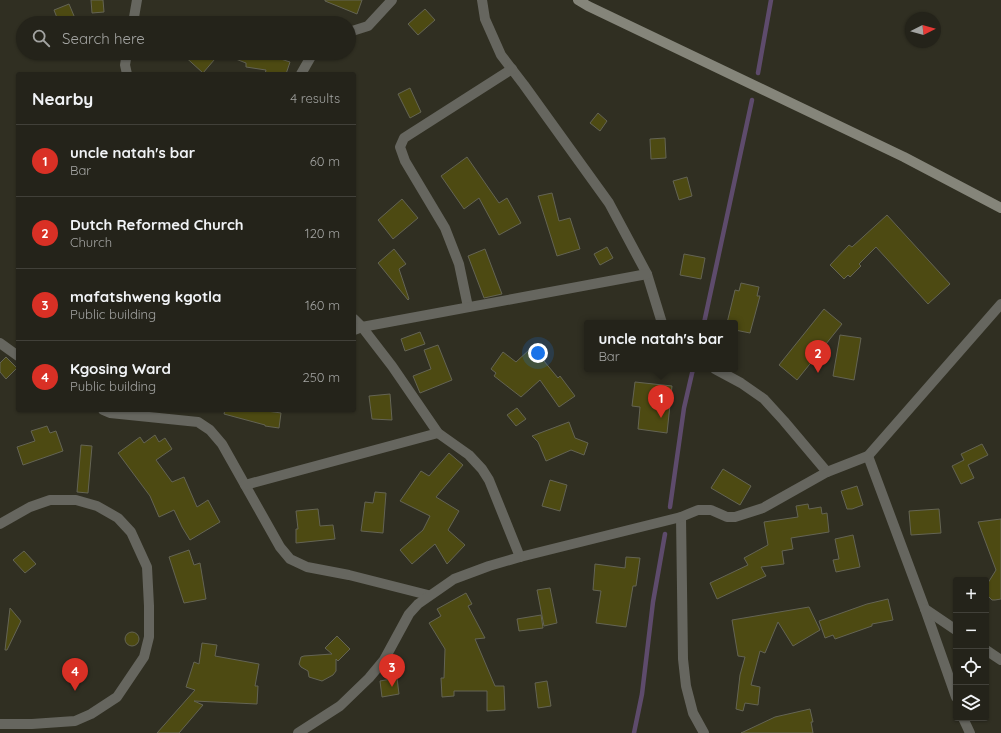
<!DOCTYPE html>
<html lang="en">
<head>
<meta charset="utf-8">
<style>
  body { margin:0; font-family:Quicksand,sans-serif; background:#302f27; color:#f1f3f6 }
  .controls { position:absolute; right:12px; bottom:12px; display:grid; overflow:hidden; border-radius:4px; box-shadow:0 1px 3px #0004 }
  .controls button { width:36px; height:36px; display:grid; place-items:center; padding:0; border:0; border-bottom:1px solid #414039; background:#24231a; color:#f1f3f6; font:20px sans-serif }
  .compass { position:absolute; left:905px; top:12px; width:36px; height:36px; border-radius:50%; background:#24231a; box-shadow:0 1px 3px #0004; rotate:84deg }
  .you { position:absolute; left:538px; top:353px; width:14px; height:14px; margin:-10px; border:3px solid #fff; border-radius:50%; background:#1a73e8; box-shadow:0 0 0 6px #1a73e833 }
  .badge { display:grid; place-items:center; width:26px; height:26px; border-radius:50%; background:#d93025; color:#fff; font-size:13px; font-weight:700 }
  .pin { position:absolute; translate:-50% -33px; filter:drop-shadow(0 1px 2px #0008) }
  .pin::after { content:''; position:absolute; top:21px; width:14px; height:12px; background:inherit; clip-path:polygon(0 0,100% 0,50% 100%) }
  .popup { position:absolute; left:584px; top:320px; width:154px; height:52px; box-sizing:border-box; display:grid; place-content:center; border-radius:4px; background:#24231a; filter:drop-shadow(0 1px 3px #0005); font-size:13px; white-space:nowrap; color:#a3a4a2 }
  .popup b { font-size:15px; color:#f1f3f6 }
  .popup::after { content:''; position:absolute; left:50%; top:100%; margin-left:-8px; border:8px solid transparent; border-top-color:#24231a }
  .list { margin:0; padding:0; list-style:none }
  h2 { display:flex; justify-content:space-between; align-items:center; height:52px; margin:0; padding:0 16px; font-size:17px }
  h2 small { font-size:13px; font-weight:400; color:#a3a4a2 }
  .list li { display:grid; grid-template-columns:26px 1fr auto; gap:12px; align-items:center; box-sizing:border-box; height:72px; padding:0 16px; border-top:1px solid #414039 }
  .list b { display:block; font-size:15px; white-space:nowrap }
  .list p { margin:0; font-size:13px; white-space:nowrap; color:#a3a4a2 }
  .list em { font-size:13px; font-style:normal; color:#a3a4a2 }
  .icon { flex:none; width:22px; height:22px; fill:none; stroke:currentColor; stroke-width:2; stroke-linecap:round; stroke-linejoin:round }
  .map { position:relative; flex:none; width:1001px; height:733px; overflow:hidden }
  .search { position:absolute; background:#24231a; box-shadow:0 1px 3px #0004; left:16px; top:16px; width:340px; height:44px; display:flex; align-items:center; gap:10px; box-sizing:border-box; padding:0 14px; border-radius:22px; color:#a3a4a2; font-size:15px }
  .panel { position:absolute; background:#24231a; box-shadow:0 1px 3px #0004; left:16px; top:72px; width:340px; height:340px; border-radius:4px }
  .map>svg:first-child { display:block }
  .lines { fill:none; stroke-linecap:round; stroke-linejoin:round }
  .stream { stroke:#5e4b6c; stroke-width:4.5 }
  .building { fill:#4d4a12; stroke:#646454 }
  .street { stroke:#66665f; stroke-width:10 }
  .secondary { stroke:#85857a; stroke-width:10 }
</style>
</head>
<body>
<div class="map">
<svg width="1001" height="733" viewBox="0 0 1001 733">
  <rect width="100%" height="100%" fill="#302f22"/>
  <g class="lines">
    <g class="stream">
      <polyline points="758,73 771,0"/>
      <polyline points="704,323 752,100"/>
      <polyline points="670,507 684,408 693,369"/>
      <polyline points="634,733 642,694 653,602 665,534"/>
    </g>
  </g>
  <g class="building">
    <polygon points="91,0 103,0 104,12 92,13"/>
    <polygon points="325,0 362,0 357,14 325,1"/>
    <polygon points="69,4 77,23 59,23 54,10"/>
    <polygon points="425,9 435,20 418,35 408,24"/>
    <polygon points="181,53 220,53 203,73"/>
    <polygon points="223,53 262,53 290,62 286,74 265,74 266,70 246,67 246,63 223,54"/>
    <polygon points="410,88 421,112 410,118 398,94"/>
    <polygon points="598,113 607,121 600,131 590,123"/>
    <polygon points="665,138 666,158 651,159 650,139"/>
    <polygon points="467,157 499,203 507,198 521,223 499,235 479,198 464,209 441,176"/>
    <polygon points="687,177 692,196 679,200 673,181"/>
    <polygon points="552,193 559,221 570,218 580,249 557,256 538,196"/>
    <polygon points="402,199 418,218 393,239 378,220"/>
    <polygon points="887,215 950,284 928,304 876,247 859,264 861,266 850,277 848,275 844,279 830,265 849,245 852,247"/>
    <polygon points="607,247 613,258 600,265 594,254"/>
    <polygon points="394,249 406,264 399,269 409,299 408,300 378,263"/>
    <polygon points="485,249 502,294 484,298 468,256"/>
    <polygon points="684,254 705,258 701,279 680,275"/>
    <polygon points="741,283 759,287 757,296 760,296 750,333 735,330 735,323 727,323 735,290 739,291"/>
    <polygon points="824,309 842,324 797,380 779,365"/>
    <polygon points="420,332 425,344 405,351 401,339"/>
    <polygon points="840,335 861,338 854,380 833,376"/>
    <polygon points="438,345 452,380 420,393 413,376 431,369 424,350"/>
    <polygon points="530,349 537,357 539,355 558,378 560,376 575,396 559,407 540,380 521,397 494,376 496,373 491,369 503,352 516,362"/>
    <polygon points="6,357 17,368 6,379 0,372 0,363"/>
    <polygon points="635,382 672,386 667,433 638,429 640,407 632,406"/>
    <polygon points="390,394 392,420 372,419 369,396"/>
    <polygon points="517,408 526,419 516,426 507,415"/>
    <polygon points="225,410 260,410 281,413 279,428 265,426 265,425 224,414"/>
    <polygon points="569,422 575,438 588,443 584,455 571,450 546,461 538,442 532,436"/>
    <polygon points="47,426 50,433 56,431 63,451 23,465 17,447 35,441 31,431"/>
    <polygon points="155,435 159,442 165,438 172,449 156,460 172,482 184,477 197,507 208,500 220,522 190,540 182,527 174,510 159,517 150,496 118,453 140,437 144,443"/>
    <polygon points="982,444 988,455 968,465 974,478 961,484 952,466 964,460 961,454"/>
    <polygon points="81,445 92,446 88,493 77,492"/>
    <polygon points="449,453 463,465 436,497 459,511 448,530 465,545 447,564 435,544 412,564 400,550 423,530 430,516 400,501 421,471 429,476"/>
    <polygon points="723,469 751,486 740,505 711,488"/>
    <polygon points="550,480 567,485 560,511 542,506"/>
    <polygon points="857,486 863,505 852,509 847,509 841,491"/>
    <polygon points="375,492 386,493 383,533 361,531 365,502 373,503"/>
    <polygon points="808,504 809,509 821,507 822,514 827,513 829,532 791,538 793,549 782,551 784,564 761,567 766,576 717,599 710,583 748,565 744,558 768,545 764,522 798,517 796,506"/>
    <polygon points="318,509 320,526 333,525 335,539 296,543 296,529 298,529 296,511"/>
    <polygon points="939,509 941,533 911,535 909,511"/>
    <polygon points="1001,519 1001,599 995,600 992,600 986,594 986,586 996,570 978,522"/>
    <polygon points="853,535 860,567 836,572 833,560 839,559 835,539"/>
    <polygon points="189,550 194,565 200,563 206,599 184,603 169,557"/>
    <polygon points="24,551 36,564 25,573 13,560"/>
    <polygon points="626,557 640,558 636,586 633,586 626,627 596,623 601,591 593,590 595,564 625,568"/>
    <polygon points="550,588 557,623 544,626 537,590"/>
    <polygon points="466,593 472,604 468,606 485,638 475,639 495,686 504,686 505,710 487,711 487,691 454,691 454,696 442,697 441,678 444,678 445,649 429,623 441,616 437,609"/>
    <polygon points="888,599 893,620 872,624 872,626 835,639 833,635 825,638 819,621 867,604"/>
    <polygon points="809,607 820,630 793,646 778,622 765,653 760,651 751,685 760,687 758,705 745,703 743,711 736,709 740,675 745,657 738,656 732,620"/>
    <polygon points="10,608 21,621 7,650 5,650"/>
    <polygon points="541,615 543,628 519,631 517,619"/>
    <circle cx="132" cy="639" r="7"/>
    <polygon points="337,636 350,649 338,661 336,659 336,671 333,675 322,681 309,677 308,671 301,667 299,664 301,657 304,656 332,654 325,648"/>
    <polygon points="202,643 217,645 215,656 259,664 255,686 258,686 257,704 194,701 203,705 179,733 157,733 195,690 186,687 194,662 199,664"/>
    <polygon points="397,678 399,694 382,697 380,681"/>
    <polygon points="547,681 551,706 538,708 535,683"/>
    <polygon points="810,709 813,722 811,722 813,733 741,733 775,717"/>
  </g>
  <g class="lines">
    <g class="street">
      <polyline points="482,0 485,19 501,55 524,85 609,203 647,274 662,323"/>
      <polyline points="133,23 137,0"/>
      <polyline points="349,32 368,26 392,0"/>
      <polyline points="127,74 125,65 127,53"/>
      <polyline points="301,74 313,53"/>
      <polyline points="468,307 459,264 445,228 405,161 400,147 404,138 512,69"/>
      <polyline points="354,319 362,327 392,366 438,433 469,455 482,469 489,480 520,557"/>
      <polyline points="354,330 362,327 647,274"/>
      <polyline points="0,343 18,356"/>
      <polyline points="715,369 741,383 764,399 784,421 827,472"/>
      <polyline points="103,410 110,413 198,422 210,430 222,444 280,547 290,559 307,567 349,575 428,595"/>
      <polyline points="868,456 925,609 956,697"/>
      <polyline points="245,485 438,433"/>
      <polyline points="681,517 683,659 686,686 693,713 704,733"/>
      <polyline points="0,524 30,507 50,500 76,500 97,506 118,518 131,532 147,567 149,606 149,637 144,657 117,697 91,714 75,721 32,724 0,724"/>
      <polyline points="925,609 956,630"/>
      <polyline points="986,650 1001,660"/>
      <polyline points="963,718 970,733"/>
      <polyline points="298,733 340,706 369,678 384,660 409,614 418,604 454,579 489,566 520,557 681,517 698,510 711,510 727,517 735,517 763,508 827,472 868,456 1001,304"/>
    </g>
    <polyline class="secondary" points="578,0 588,6 904,157 1001,208"/>
  </g>
</svg>
<div class="controls">
<button>+</button>
<button>−</button>
<button><svg class="icon" aria-label="locate" viewBox="0 0 24 24"><circle cx="12" cy="12" r="6"/><path d="M12 2v4M12 18v4M2 12h4M18 12h4"/></svg></button>
<button><svg class="icon" aria-label="layers" viewBox="0 0 24 24"><path d="M12 4l9 5-9 5-9-5zM3 14l9 5 9-5"/></svg></button>
</div>
<svg class="compass" viewBox="-18 -18 36 36"><path d="M0-13l5 13h-10z" fill="#e53935"/><path d="M0 13l5-13h-10z" fill="#a3a4a2"/></svg>
<div class="you"></div>
<div class="pin badge" style="left:661px;top:418px">1</div>
<div class="popup"><b>uncle natah's bar</b>Bar</div>
<div class="pin badge" style="left:818px;top:373px">2</div>
<div class="pin badge" style="left:392px;top:687px">3</div>
<div class="pin badge" style="left:75px;top:691px">4</div>
<div class="search"><svg class="icon" aria-label="search" viewBox="0 0 24 24"><circle cx="10" cy="10" r="6"/><path d="M15 15l6 6"/></svg>Search here</div>
<section class="panel">
<h2>Nearby<small>4 results</small></h2>
<ul class="list">
<li><span class="badge">1</span><div><b>uncle natah's bar</b><p>Bar</p></div><em>60 m</em></li>
<li><span class="badge">2</span><div><b>Dutch Reformed Church</b><p>Church</p></div><em>120 m</em></li>
<li><span class="badge">3</span><div><b>mafatshweng kgotla</b><p>Public building</p></div><em>160 m</em></li>
<li><span class="badge">4</span><div><b>Kgosing Ward</b><p>Public building</p></div><em>250 m</em></li>
</ul>
</section>
</div>
</body>
</html>
